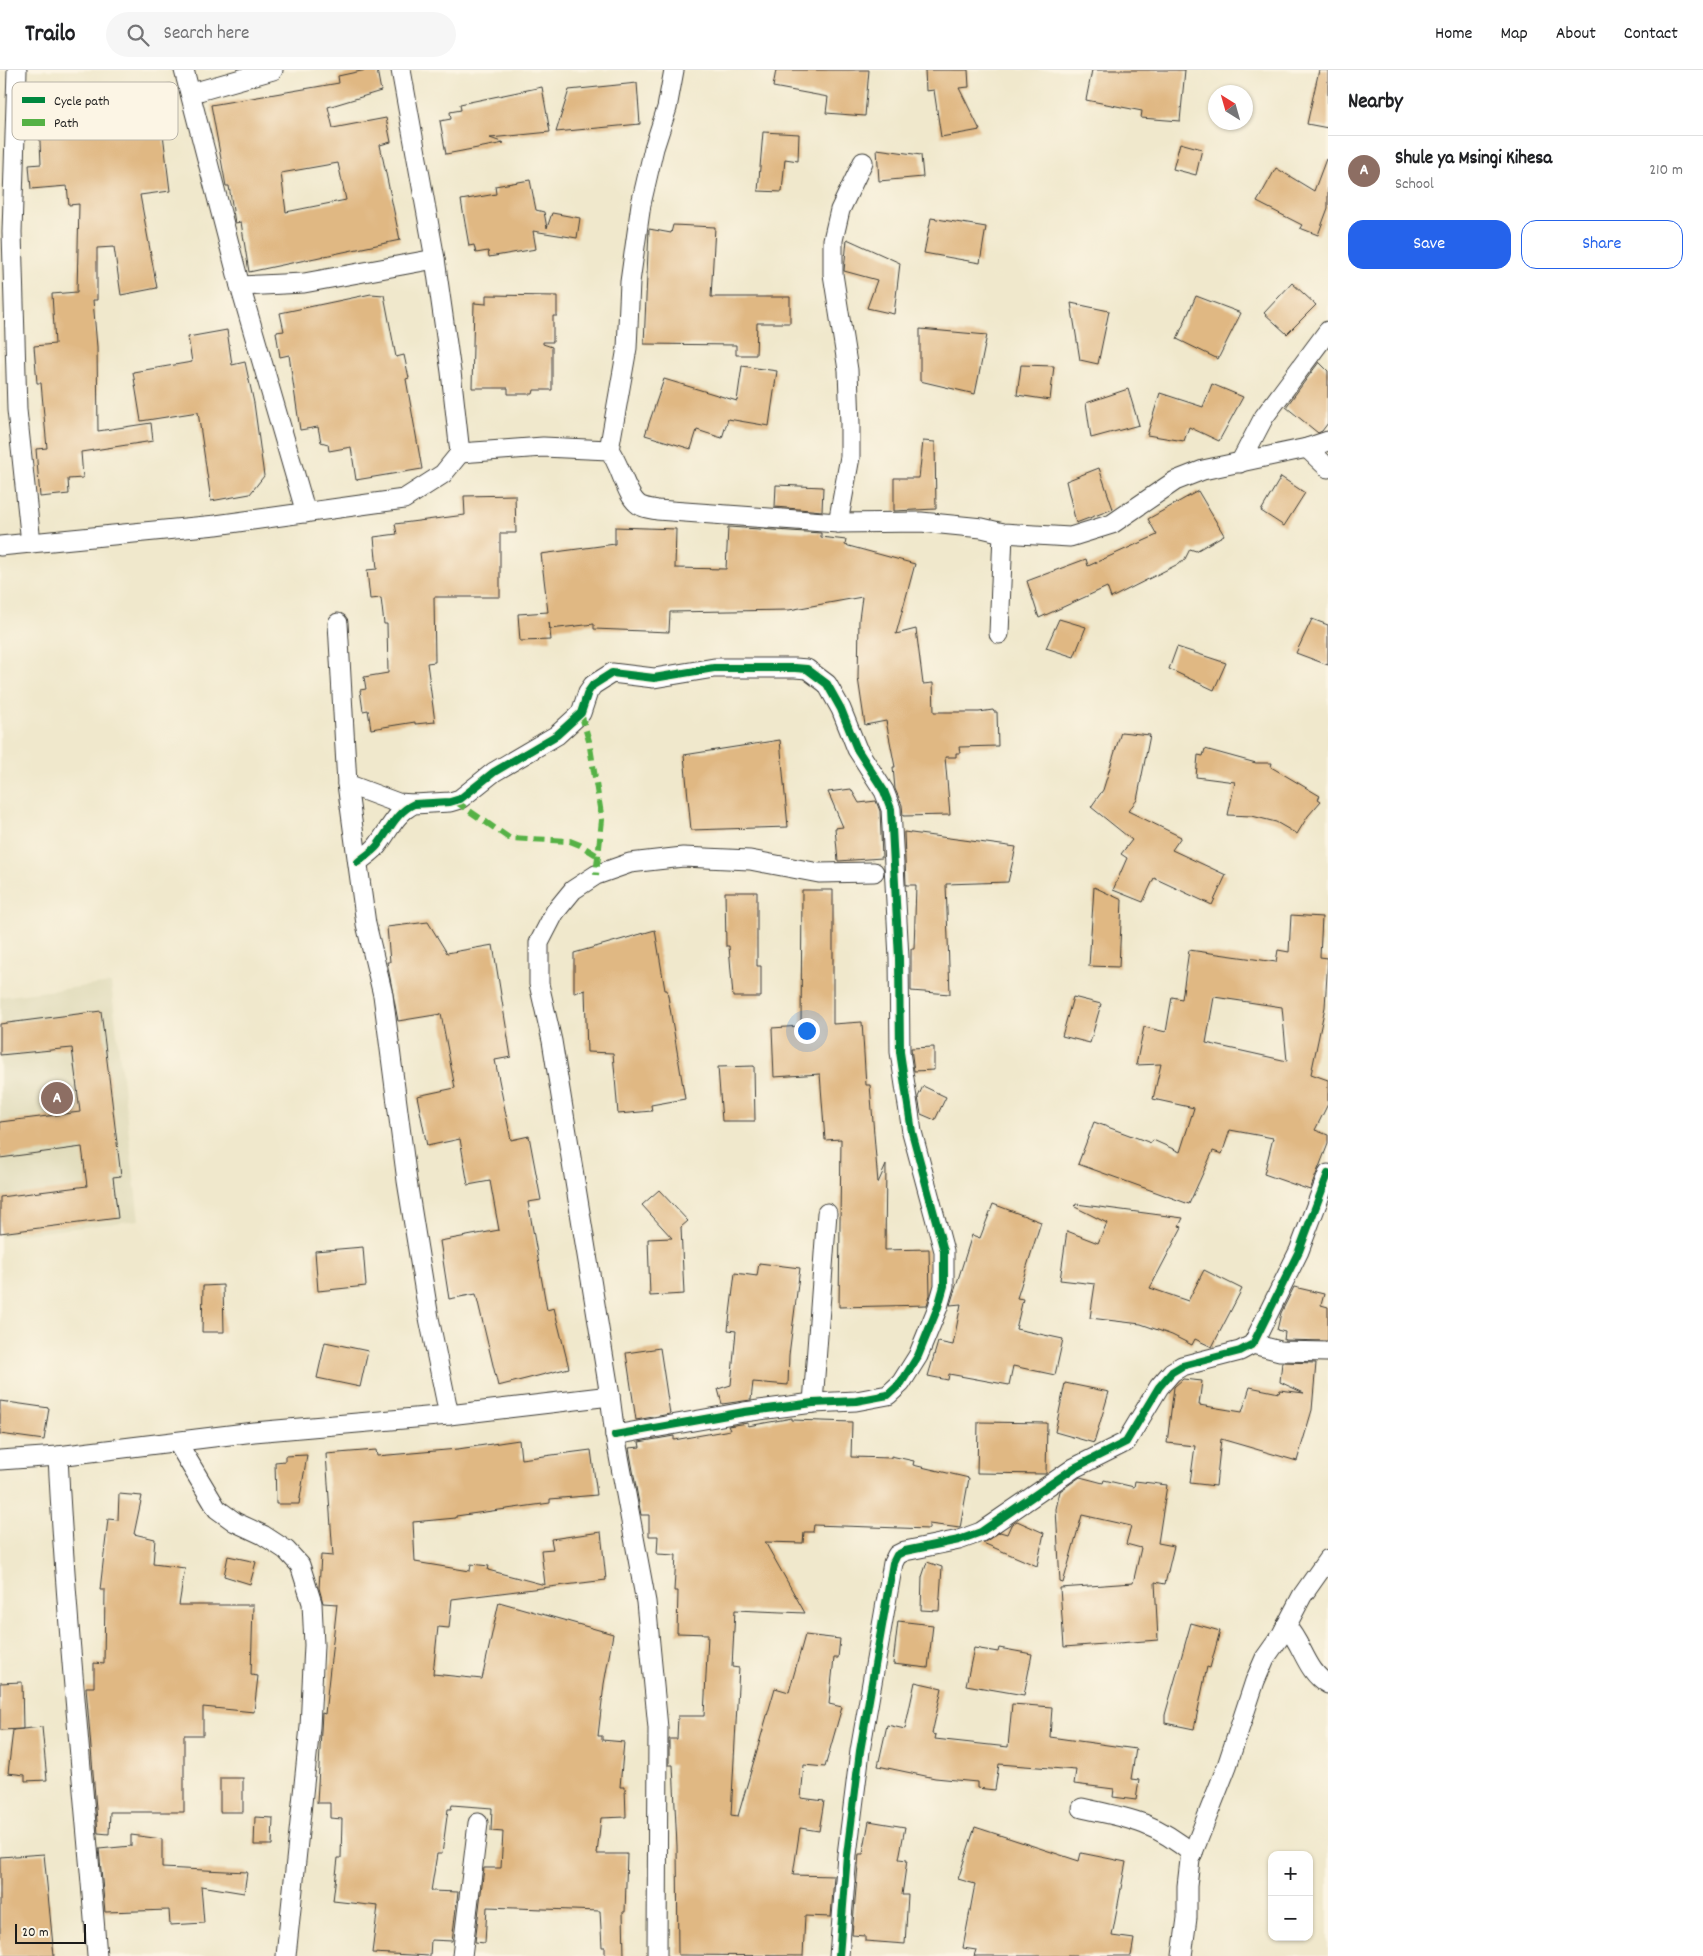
<!DOCTYPE html>
<html lang="en">
<head>
<meta charset="utf-8">
<style>
  body { margin:0; font-family:Dekko,sans-serif; background:#f6f6f6; color:#202124 }
  .controls { position:absolute; right:15px; bottom:15px; display:grid; overflow:hidden; border-radius:10px; box-shadow:0 1px 4px #0004 }
  .controls button { width:45px; height:45px; display:grid; place-items:center; padding:0; border:0; border-bottom:1px solid #e0e0e0; background:#fff; color:#202124; font:25px sans-serif }
  .compass { position:absolute; left:1208px; top:15px; width:45px; height:45px; border-radius:50%; background:#fff; box-shadow:0 1px 4px #0004; rotate:323deg }
  .scale { position:absolute; left:15px; bottom:12px; width:71px; box-sizing:border-box; padding-left:5px; border:2px solid #1c1c1c; border-top:0; font-size:14px; line-height:18px; white-space:nowrap; color:#1c1c1c; -webkit-text-stroke:4px #fcf5e5; paint-order:stroke }
  .you { position:absolute; left:806px; top:960px; width:18px; height:18px; margin:-12px; border:4px solid #fff; border-radius:50%; background:#1a73e8; box-shadow:0 0 0 8px #1a73e833 }
  .badge { display:grid; place-items:center; width:32px; height:32px; border-radius:50%; background:#2563eb; color:#fff; font-size:16px; font-weight:700 }
  .pin { position:absolute; translate:-50% -50%; border:2px solid #fff; box-shadow:0 1px 5px #0006 }
  .list { margin:0; padding:0; list-style:none }
  h2 { display:flex; justify-content:space-between; align-items:center; height:65px; margin:0; padding:0 20px; font-size:21px }
  h2 small { font-size:16px; font-weight:400; color:#757577 }
  .list li { display:grid; grid-template-columns:32px 1fr auto; gap:15px; align-items:center; box-sizing:border-box; height:70px; padding:0 20px; border-top:1px solid #e0e0e0 }
  .list b { display:block; font-size:19px; white-space:nowrap }
  .list p { margin:0; font-size:16px; white-space:nowrap; color:#757577 }
  .list em { font-size:16px; font-style:normal; color:#757577 }
  .actions { display:flex; gap:10px; padding:15px 20px }
  .actions a { flex:1; padding:11px 0; border:1px solid #2563eb; border-radius:15px; text-align:center; font-size:18px; color:#2563eb }
  .actions .main { background:#2563eb; color:#fff }
  .icon { flex:none; width:28px; height:28px; fill:none; stroke:currentColor; stroke-width:2; stroke-linecap:round; stroke-linejoin:round }
  .map { position:relative; flex:none; width:1328px; height:1886px; overflow:hidden }
  header { display:flex; align-items:center; gap:30px; box-sizing:border-box; height:70px; padding:0 25px; background:#fff; border-bottom:1px solid #e0e0e0 }
  header strong { font-size:24px }
  nav { display:flex; gap:28px; margin-inline-start:auto; font-size:18px }
  .search { width:350px; height:45px; background:#f6f6f6; display:flex; align-items:center; gap:12px; box-sizing:border-box; padding:0 18px; border-radius:28px; color:#757577; font-size:19px }
  main { display:flex }
  aside { flex:1; background:#fff }
  .map>svg:first-child { display:block }
  .built { fill:#e1dcbb }
  .building { fill:#e0b883; fill-rule:evenodd }
  .lines { fill:none; stroke-linecap:round; stroke-linejoin:round }
  .street-casing { stroke:#3c3b36; stroke-width:21 }
  .street { stroke:#fff; stroke-width:19 }
  .quiet { stroke:#55b145; stroke-width:6; stroke-dasharray:12 6; stroke-linecap:butt }
  .cycleway-casing { stroke:#fcf5e5; stroke-width:11 }
  .cycleway { stroke:#00873e; stroke-width:8 }
  .key { fill:#fcf5e5; stroke:#b9b4a9; stroke-width:1 }
  .key-label { font-size:14px; fill:#1c1c1c }
</style>
</head>
<body>
<header>
<strong>Trailo</strong>
<div class="search"><svg class="icon" aria-label="search" viewBox="0 0 24 24"><circle cx="10" cy="10" r="6"/><path d="M15 15l6 6"/></svg>Search here</div>
<nav><a>Home</a><a>Map</a><a>About</a><a>Contact</a></nav>
</header>
<main>
<div class="map">
<svg width="1328" height="1886" viewBox="0 0 1328 1886">
  <rect width="100%" height="100%" fill="#fcf5e5"/>
  <filter id="ink" filterUnits="userSpaceOnUse"><feTurbulence type="fractalNoise" baseFrequency=".02" numOctaves="2"/><feDisplacementMap in="SourceGraphic" scale="10" xChannelSelector="R" yChannelSelector="G"/><feConvolveMatrix kernelMatrix="1 2 1 2 8 2 1 2 1" color-interpolation-filters="sRGB"/></filter>
  <filter id="wash" filterUnits="userSpaceOnUse"><feTurbulence type="fractalNoise" baseFrequency=".0096" numOctaves="4" result="noise"/><feDisplacementMap in="SourceGraphic" scale="20" xChannelSelector="R" yChannelSelector="G"/><feGaussianBlur stdDeviation="1.12" result="paint"/><feColorMatrix in="noise" values="0 0 0 0 0 0 0 0 0 0 0 0 0 0 0 0 0 1.4 0 .05"/><feComposite in="paint" operator="in"/></filter>
  <g filter="url(#wash)">
    <rect width="100%" height="100%" fill="#f0e8cc"/>
    <polygon class="built" points="111,913 139,1150 0,1167 0,927"/>
    <g id="blocks">
      <g class="building">
        <path d="M 366,0 L 377,0 L 381,21 L 328,37 L 333,58 L 386,48 L 391,72 L 380,75 L 400,170 L 249,202 L 241,152 L 235,153 L 229,116 L 226,116 L 211,35 L 339,13 L 338,6 ZM 338,93 L 346,130 L 286,142 L 281,103 Z"/>
        <polygon points="776,0 869,0 865,46 826,43 828,27 773,17"/>
        <polygon points="925,0 968,0 969,17 959,18 980,60 941,67 934,20 926,21"/>
        <polygon points="1092,0 1185,0 1180,51 1141,48 1142,41 1086,30"/>
        <polygon points="1319,0 1328,0 1328,58 1307,54"/>
        <polygon points="637,13 640,54 556,62 569,20"/>
        <polygon points="171,14 175,63 163,64 170,121 140,125 157,218 121,225 114,177 97,178 97,230 93,230 97,277 98,361 151,353 153,371 81,382 83,408 68,409 69,424 40,427 36,379 47,378 41,313 37,313 34,276 55,274 52,224 77,222 79,134 69,135 67,116 31,119 29,95 41,94 38,28 128,23 128,19"/>
        <polygon points="542,17 550,62 490,68 504,73 446,84 440,51 451,49 450,42 461,40 460,34"/>
        <polygon points="763,62 799,64 798,91 785,89 782,122 758,121"/>
        <polygon points="1180,73 1202,79 1196,105 1173,99"/>
        <polygon points="877,79 921,85 923,107 879,111"/>
        <polygon points="1326,89 1328,90 1328,138 1318,165 1300,158 1302,155 1257,132 1276,98 1314,121"/>
        <polygon points="530,110 536,140 544,142 547,158 552,143 580,148 577,168 533,161 536,179 489,187 488,181 476,183 474,175 469,176 461,130 496,124 495,116"/>
        <polygon points="931,148 986,157 980,193 924,183"/>
        <polygon points="673,155 715,157 711,227 790,227 790,253 757,253 756,285 736,285 736,275 644,274 649,159 671,163"/>
        <polygon points="847,169 900,193 894,244 867,238 877,210 844,201"/>
        <polygon points="1292,213 1316,235 1287,264 1264,243"/>
        <polygon points="371,224 384,225 396,287 404,285 409,308 406,309 422,399 356,410 351,377 329,381 328,374 321,372 318,357 300,360 289,285 280,287 276,262 284,261 280,243"/>
        <polygon points="486,225 557,226 557,246 553,246 553,272 543,272 543,274 552,277 552,320 534,320 533,324 508,324 508,318 472,318 474,233 486,234"/>
        <polygon points="1196,226 1241,243 1218,289 1177,269"/>
        <polygon points="1071,233 1109,241 1098,294 1080,290"/>
        <polygon points="920,259 987,265 975,324 920,311"/>
        <polygon points="227,260 232,295 245,292 254,333 264,406 250,424 211,431 198,342 141,351 133,302 192,292 188,267"/>
        <polygon points="1319,292 1328,301 1328,353 1322,361 1318,363 1286,337"/>
        <polygon points="1021,295 1054,296 1050,330 1017,325"/>
        <polygon points="742,296 777,301 769,356 728,349 722,368 697,360 691,379 645,365 664,309 737,331"/>
        <polygon points="1212,314 1243,327 1219,371 1189,357 1184,371 1147,365 1160,323 1203,337"/>
        <polygon points="1128,319 1139,355 1091,368 1086,333"/>
        <polygon points="923,371 935,372 936,439 894,441 894,408 919,408"/>
        <polygon points="1099,398 1113,439 1076,453 1066,411"/>
        <polygon points="1281,407 1305,423 1284,456 1261,441"/>
        <polygon points="776,415 823,417 822,441 775,437"/>
        <polygon points="1198,421 1224,465 1196,481 1190,479 1184,491 1111,528 1107,517 1039,548 1027,511 1086,489 1088,496 1157,465 1148,449"/>
        <polygon points="515,425 516,463 500,463 500,527 434,527 435,592 427,593 435,652 415,654 415,652 371,659 368,640 363,641 360,620 366,619 364,607 388,603 387,554 384,554 381,528 370,529 367,500 377,499 374,467 397,464 395,454 465,445 464,426"/>
        <polygon points="615,457 676,459 675,498 726,499 728,457 821,463 821,467 846,470 845,475 915,494 896,564 916,559 923,614 933,613 934,642 979,642 993,640 994,642 997,642 998,676 959,677 960,683 956,683 956,687 945,687 950,745 903,746 902,735 895,719 893,697 895,697 886,651 865,655 858,608 859,549 862,527 789,540 670,542 669,562 594,559 594,554 550,559 549,552 551,570 520,571 518,544 548,542 541,484 615,474"/>
        <polygon points="1059,549 1086,557 1074,587 1046,578"/>
        <polygon points="1312,549 1328,555 1328,595 1296,583"/>
        <polygon points="1177,577 1226,593 1214,620 1169,599"/>
        <polygon points="1121,662 1150,665 1137,730 1128,741 1181,767 1172,780 1226,805 1212,835 1154,808 1143,832 1113,820 1127,788 1121,784 1132,770 1091,737 1103,720"/>
        <polygon points="780,670 788,757 691,760 684,685"/>
        <polygon points="1205,679 1256,693 1272,693 1271,697 1320,726 1318,729 1321,731 1308,746 1297,764 1276,752 1252,746 1228,745 1235,712 1196,707 1198,685 1203,686"/>
        <polygon points="851,719 859,733 876,731 880,741 882,788 838,791 835,758 843,757 828,722"/>
        <polygon points="904,762 1016,777 1008,812 946,814 950,924 911,921 911,879 914,879 916,815 906,815"/>
        <polygon points="1094,817 1122,830 1119,897 1089,896"/>
        <polygon points="802,820 833,820 833,954 862,952 866,1015 870,1015 878,1113 886,1095 885,1180 929,1179 930,1225 927,1235 839,1237 841,1069 825,1070 820,1004 774,1007 772,958 801,956"/>
        <polygon points="725,822 757,822 757,896 761,896 761,927 733,927 729,876 726,876"/>
        <path d="M 1291,845 L 1322,847 L 1320,887 L 1328,888 L 1325,937 L 1311,1004 L 1328,1010 L 1328,1034 L 1315,1060 L 1328,1065 L 1328,1074 L 1310,1120 L 1264,1104 L 1273,1068 L 1230,1060 L 1222,1084 L 1213,1081 L 1189,1134 L 1078,1094 L 1094,1052 L 1151,1073 L 1153,1070 L 1180,1082 L 1194,1038 L 1153,1029 L 1161,994 L 1136,995 L 1144,957 L 1166,962 L 1172,927 L 1182,929 L 1189,880 L 1276,892 L 1278,880 L 1289,882 ZM 1214,927 L 1282,937 L 1287,991 L 1206,973 Z"/>
        <polygon points="428,852 447,883 493,875 511,987 495,990 511,1070 529,1066 541,1130 528,1132 547,1240 554,1238 569,1298 498,1316 476,1224 449,1229 440,1171 499,1160 490,1111 468,1115 460,1069 427,1076 417,1026 455,1018 441,944 398,951 387,892 390,892 387,857"/>
        <polygon points="655,860 665,920 667,920 685,1029 651,1035 652,1041 618,1044 613,983 587,982 585,920 574,923 574,883"/>
        <polygon points="1073,927 1101,934 1090,973 1062,966"/>
        <polygon points="101,941 121,1106 113,1107 118,1148 0,1163 0,1127 87,1116 82,1077 0,1088 0,1052 80,1042 72,978 0,985 0,954"/>
        <polygon points="934,977 934,1000 914,1001 911,978"/>
        <polygon points="754,996 755,1051 722,1051 718,997"/>
        <polygon points="923,1016 946,1027 935,1050 921,1044 918,1027"/>
        <polygon points="659,1120 688,1151 681,1157 684,1224 650,1226 648,1169 672,1168 642,1135"/>
        <polygon points="993,1134 1041,1152 1017,1228 1023,1229 1016,1259 1063,1269 1055,1305 1013,1296 1009,1315 949,1304 948,1310 928,1306 938,1272 953,1275 961,1234 950,1235 955,1219 972,1165 980,1168"/>
        <polygon points="1076,1134 1183,1148 1179,1156 1182,1157 1150,1218 1188,1231 1204,1200 1242,1219 1212,1277 1195,1269 1192,1275 1172,1265 1141,1254 1090,1248 1095,1214 1060,1210 1067,1161 1098,1173 1107,1153 1075,1137"/>
        <polygon points="363,1177 366,1216 318,1221 315,1181"/>
        <polygon points="759,1193 800,1198 789,1285 788,1315 753,1312 751,1330 722,1334 718,1319 731,1315 736,1261 728,1260 735,1203 757,1206"/>
        <polygon points="223,1215 224,1262 202,1262 203,1216"/>
        <polygon points="1294,1217 1324,1224 1321,1235 1328,1237 1328,1271 1284,1270 1285,1262 1277,1260 1281,1243"/>
        <polygon points="325,1272 368,1281 360,1317 317,1308"/>
        <polygon points="660,1278 670,1344 636,1350 626,1283"/>
        <polygon points="1282,1292 1316,1293 1312,1340 1297,1391 1221,1369 1216,1416 1190,1413 1195,1376 1167,1373 1174,1317 1183,1309 1202,1311 1199,1335 1242,1342 1250,1317 1279,1323 1280,1320 1304,1323 1280,1312"/>
        <polygon points="1065,1313 1109,1322 1094,1373 1055,1362"/>
        <polygon points="0,1331 49,1338 44,1370 0,1364"/>
        <polygon points="792,1348 792,1350 852,1352 851,1387 891,1388 891,1386 914,1391 913,1395 969,1408 960,1458 929,1454 929,1459 814,1455 813,1462 804,1462 803,1473 765,1472 805,1543 735,1540 732,1597 739,1598 731,1745 738,1746 775,1618 789,1622 805,1565 840,1569 838,1588 834,1588 829,1634 842,1637 825,1697 804,1695 801,1728 824,1731 819,1761 800,1758 793,1805 834,1806 831,1847 805,1846 803,1886 678,1885 677,1776 673,1695 669,1695 669,1669 677,1669 678,1646 704,1646 708,1564 677,1563 678,1521 674,1521 676,1485 657,1484 658,1466 649,1466 649,1445 641,1445 629,1378 640,1377 639,1372 674,1366 674,1370 730,1360 728,1356 748,1353 748,1356"/>
        <polygon points="978,1352 1047,1353 1046,1404 977,1403"/>
        <polygon points="519,1370 521,1389 591,1380 597,1425 550,1429 550,1433 456,1446 456,1448 413,1452 415,1492 470,1501 471,1494 489,1496 488,1500 545,1515 541,1480 553,1479 551,1469 601,1462 606,1510 452,1529 449,1558 438,1557 433,1604 482,1609 499,1532 613,1564 604,1614 598,1666 602,1666 602,1670 624,1672 620,1717 625,1717 626,1747 601,1748 597,1784 627,1784 625,1842 623,1842 624,1886 605,1886 605,1877 602,1877 600,1841 487,1837 485,1873 475,1872 484,1798 501,1798 503,1762 491,1761 492,1738 452,1735 451,1739 448,1739 442,1784 437,1784 431,1821 458,1822 452,1871 431,1870 430,1886 372,1883 378,1836 333,1831 338,1788 341,1788 342,1749 330,1748 330,1733 317,1733 322,1643 325,1644 337,1534 323,1533 319,1518 321,1485 333,1486 326,1384 376,1380 377,1386 458,1379"/>
        <polygon points="307,1385 299,1434 276,1434 275,1392 285,1391 285,1386"/>
        <polygon points="1080,1407 1103,1413 1104,1410 1134,1417 1135,1411 1167,1415 1158,1473 1174,1476 1165,1514 1155,1512 1158,1570 1064,1577 1060,1518 1133,1513 1141,1478 1126,1474 1131,1456 1082,1445 1063,1513 1060,1512 1056,1439 1060,1421"/>
        <polygon points="119,1424 142,1426 134,1464 155,1469 153,1494 185,1498 179,1535 253,1535 251,1605 258,1606 254,1642 203,1637 203,1665 184,1665 184,1742 110,1742 109,1764 98,1763 86,1617 94,1617 94,1593 104,1594 105,1520 100,1520 108,1449 118,1450"/>
        <polygon points="1017,1451 1044,1463 1037,1496 983,1473 1000,1462 1007,1464 1011,1455"/>
        <polygon points="228,1486 256,1492 250,1514 224,1506"/>
        <polygon points="927,1492 942,1497 939,1541 921,1540 922,1507"/>
        <polygon points="898,1551 933,1555 928,1598 893,1594"/>
        <polygon points="1191,1553 1220,1561 1210,1598 1207,1597 1194,1659 1165,1653 1165,1645"/>
        <polygon points="974,1578 998,1582 999,1578 1032,1584 1024,1625 966,1615"/>
        <polygon points="22,1612 23,1659 0,1660 0,1613"/>
        <polygon points="915,1612 942,1618 932,1664 936,1665 935,1669 1008,1677 1012,1634 1052,1637 1050,1667 1136,1679 1131,1709 1139,1710 1136,1730 1113,1727 1114,1719 1074,1714 1076,1700 999,1694 995,1720 977,1718 977,1712 935,1708 878,1696 887,1655 905,1659"/>
        <polygon points="42,1657 47,1710 25,1711 25,1705 8,1703 13,1660"/>
        <rect x="220" y="1708" width="23" height="34"/>
        <polygon points="255,1747 273,1748 272,1775 254,1775"/>
        <polygon points="869,1751 905,1757 899,1789 907,1790 902,1825 908,1825 905,1874 865,1871 865,1866 852,1865 859,1784 863,1784"/>
        <polygon points="975,1757 1079,1791 1081,1783 1126,1792 1112,1866 1134,1869 1131,1886 974,1886 976,1880 963,1878 975,1814 958,1809"/>
        <polygon points="131,1765 162,1769 162,1798 247,1802 244,1823 201,1816 204,1853 170,1855 169,1840 105,1842 99,1779 131,1776"/>
        <polygon points="44,1784 54,1886 0,1886 0,1787"/>
      </g>
    </g>
  </g>
  <g filter="url(#ink)">
    <use href="#blocks" fill-opacity="0" stroke="#3c3b36" stroke-width="1"/>
    <g class="lines">
      <g class="street-casing">
        <g id="street">
          <polyline points="17,0 12,162 17,340 31,473"/>
          <polyline points="184,0 240,216 306,443"/>
          <polyline points="192,23 273,0"/>
          <polyline points="240,216 304,213 435,189"/>
          <polyline points="1307,378 1328,398"/>
          <polyline points="609,380 627,278 630,212 641,134 654,78 667,38 674,0"/>
          <path d="M 460,383 L 543,377 L 609,380 C 621,394 626,429 641,436 C 645,438 652,439 657,440 L 838,453 L 921,452 L 982,458 L 1003,463 L 1070,467 L 1112,454 L 1175,411 L 1203,400 L 1307,378 L 1328,371"/>
          <polyline points="1240,393 1264,347 1328,261"/>
          <polyline points="838,453 850,387 850,354 848,300 833,204 833,170 840,140 863,92"/>
          <polyline points="0,476 216,455 404,429 443,404 460,383 451,302 435,189 401,0"/>
          <polyline points="338,553 347,714 366,854 383,925 407,1111 429,1248 449,1345"/>
          <polyline points="999,564 1003,463"/>
          <polyline points="347,714 398,733 414,734"/>
          <path d="M 358,792 C 364,787 372,782 377,776 C 389,761 395,743 414,734 L 450,732 L 460,729 L 494,702 L 557,665 L 581,643 L 588,622 L 593,615 L 612,603 L 654,608 L 714,598 L 795,598 L 807,599 L 827,614 L 841,639 L 857,679 L 884,721 L 891,739 L 899,888 L 900,982 L 912,1062 L 944,1181 L 944,1216 L 938,1237 L 918,1286 L 901,1313 L 888,1325 L 856,1331 L 813,1333 L 744,1342 L 615,1365"/>
          <polyline points="1253,1274 1280,1281 1328,1282"/>
          <polyline points="813,1333 827,1143"/>
          <polyline points="177,1372 217,1439 235,1452 263,1465 286,1480 300,1495 312,1533 314,1575 310,1657 286,1886"/>
          <path d="M 58,1386 C 66,1553 84,1719 97,1886"/>
          <polyline points="0,1390 58,1386 254,1362 449,1345 610,1326"/>
          <path d="M 1286,1556 C 1303,1574 1306,1602 1328,1614"/>
          <path d="M 1082,1738 C 1129,1748 1155,1752 1193,1784"/>
          <polyline points="462,1886 478,1753"/>
          <polyline points="657,1886 658,1658 646,1532 615,1365 610,1326 552,971 539,914 539,873 555,842 573,820 596,805 630,793 683,787 750,790 819,803 874,802"/>
          <polyline points="839,1886 847,1785 860,1681 893,1493 897,1485 905,1481 959,1470 981,1462 1074,1398 1126,1372 1159,1317 1172,1302 1182,1296 1240,1281 1253,1274 1299,1181 1328,1104"/>
          <polyline points="1182,1886 1187,1848 1187,1816 1190,1790 1227,1696 1255,1611 1265,1588 1282,1564 1302,1526 1328,1489"/>
        </g>
      </g>
      <use href="#street" class="street"/>
      <g class="quiet">
        <polyline points="581,643 589,671 602,750 596,805"/>
        <polyline points="455,731 509,768 570,771 580,775 598,786"/>
      </g>
      <g class="cycleway-casing">
        <g id="cycleway">
          <path d="M 358,792 C 364,787 372,782 377,776 C 389,761 395,743 414,734 L 450,732 L 460,729 L 494,702 L 557,665 L 581,643 L 588,622 L 593,615 L 612,603 L 654,608 L 714,598 L 795,598 L 807,599 L 827,614 L 841,639 L 857,679 L 884,721 L 891,739 L 899,888 L 900,982 L 912,1062 L 944,1181 L 944,1216 L 938,1237 L 918,1286 L 901,1313 L 888,1325 L 856,1331 L 813,1333 L 744,1342 L 615,1365"/>
          <polyline points="839,1886 847,1785 860,1681 893,1493 897,1485 905,1481 959,1470 981,1462 1074,1398 1126,1372 1159,1317 1172,1302 1182,1296 1240,1281 1253,1274 1299,1181 1328,1104"/>
        </g>
      </g>
      <use href="#cycleway" class="cycleway"/>
    </g>
  </g>
  <rect x="12" y="12" width="166" height="58" rx="8" class="key"/>
  <rect x="22" y="27" width="23" height="6" fill="#00873e"/>
  <rect x="22" y="49" width="23" height="7" fill="#55b145"/>
  <g class="key-label">
    <text x="54" y="35">Cycle path</text>
    <text x="54" y="57">Path</text>
  </g>
</svg>
<div class="controls">
<button>+</button>
<button>−</button>
</div>
<svg class="compass" viewBox="-18 -18 36 36"><path d="M0-13l5 13h-10z" fill="#e53935"/><path d="M0 13l5-13h-10z" fill="#757577"/></svg>
<div class="scale">20 m</div>
<div class="you"></div>
<div class="pin badge" style="left:57px;top:1028px;background:#8d6e63">A</div>
</div>
<aside>
<h2>Nearby<small></small></h2>
<ul class="list">
<li><span class="badge" style="background:#8d6e63">A</span><div><b>Shule ya Msingi Kihesa</b><p>School</p></div><em>210 m</em></li>
</ul>
<div class="actions"><a class="main">Save</a><a>Share</a></div>
</aside>
</main>
</body>
</html>
